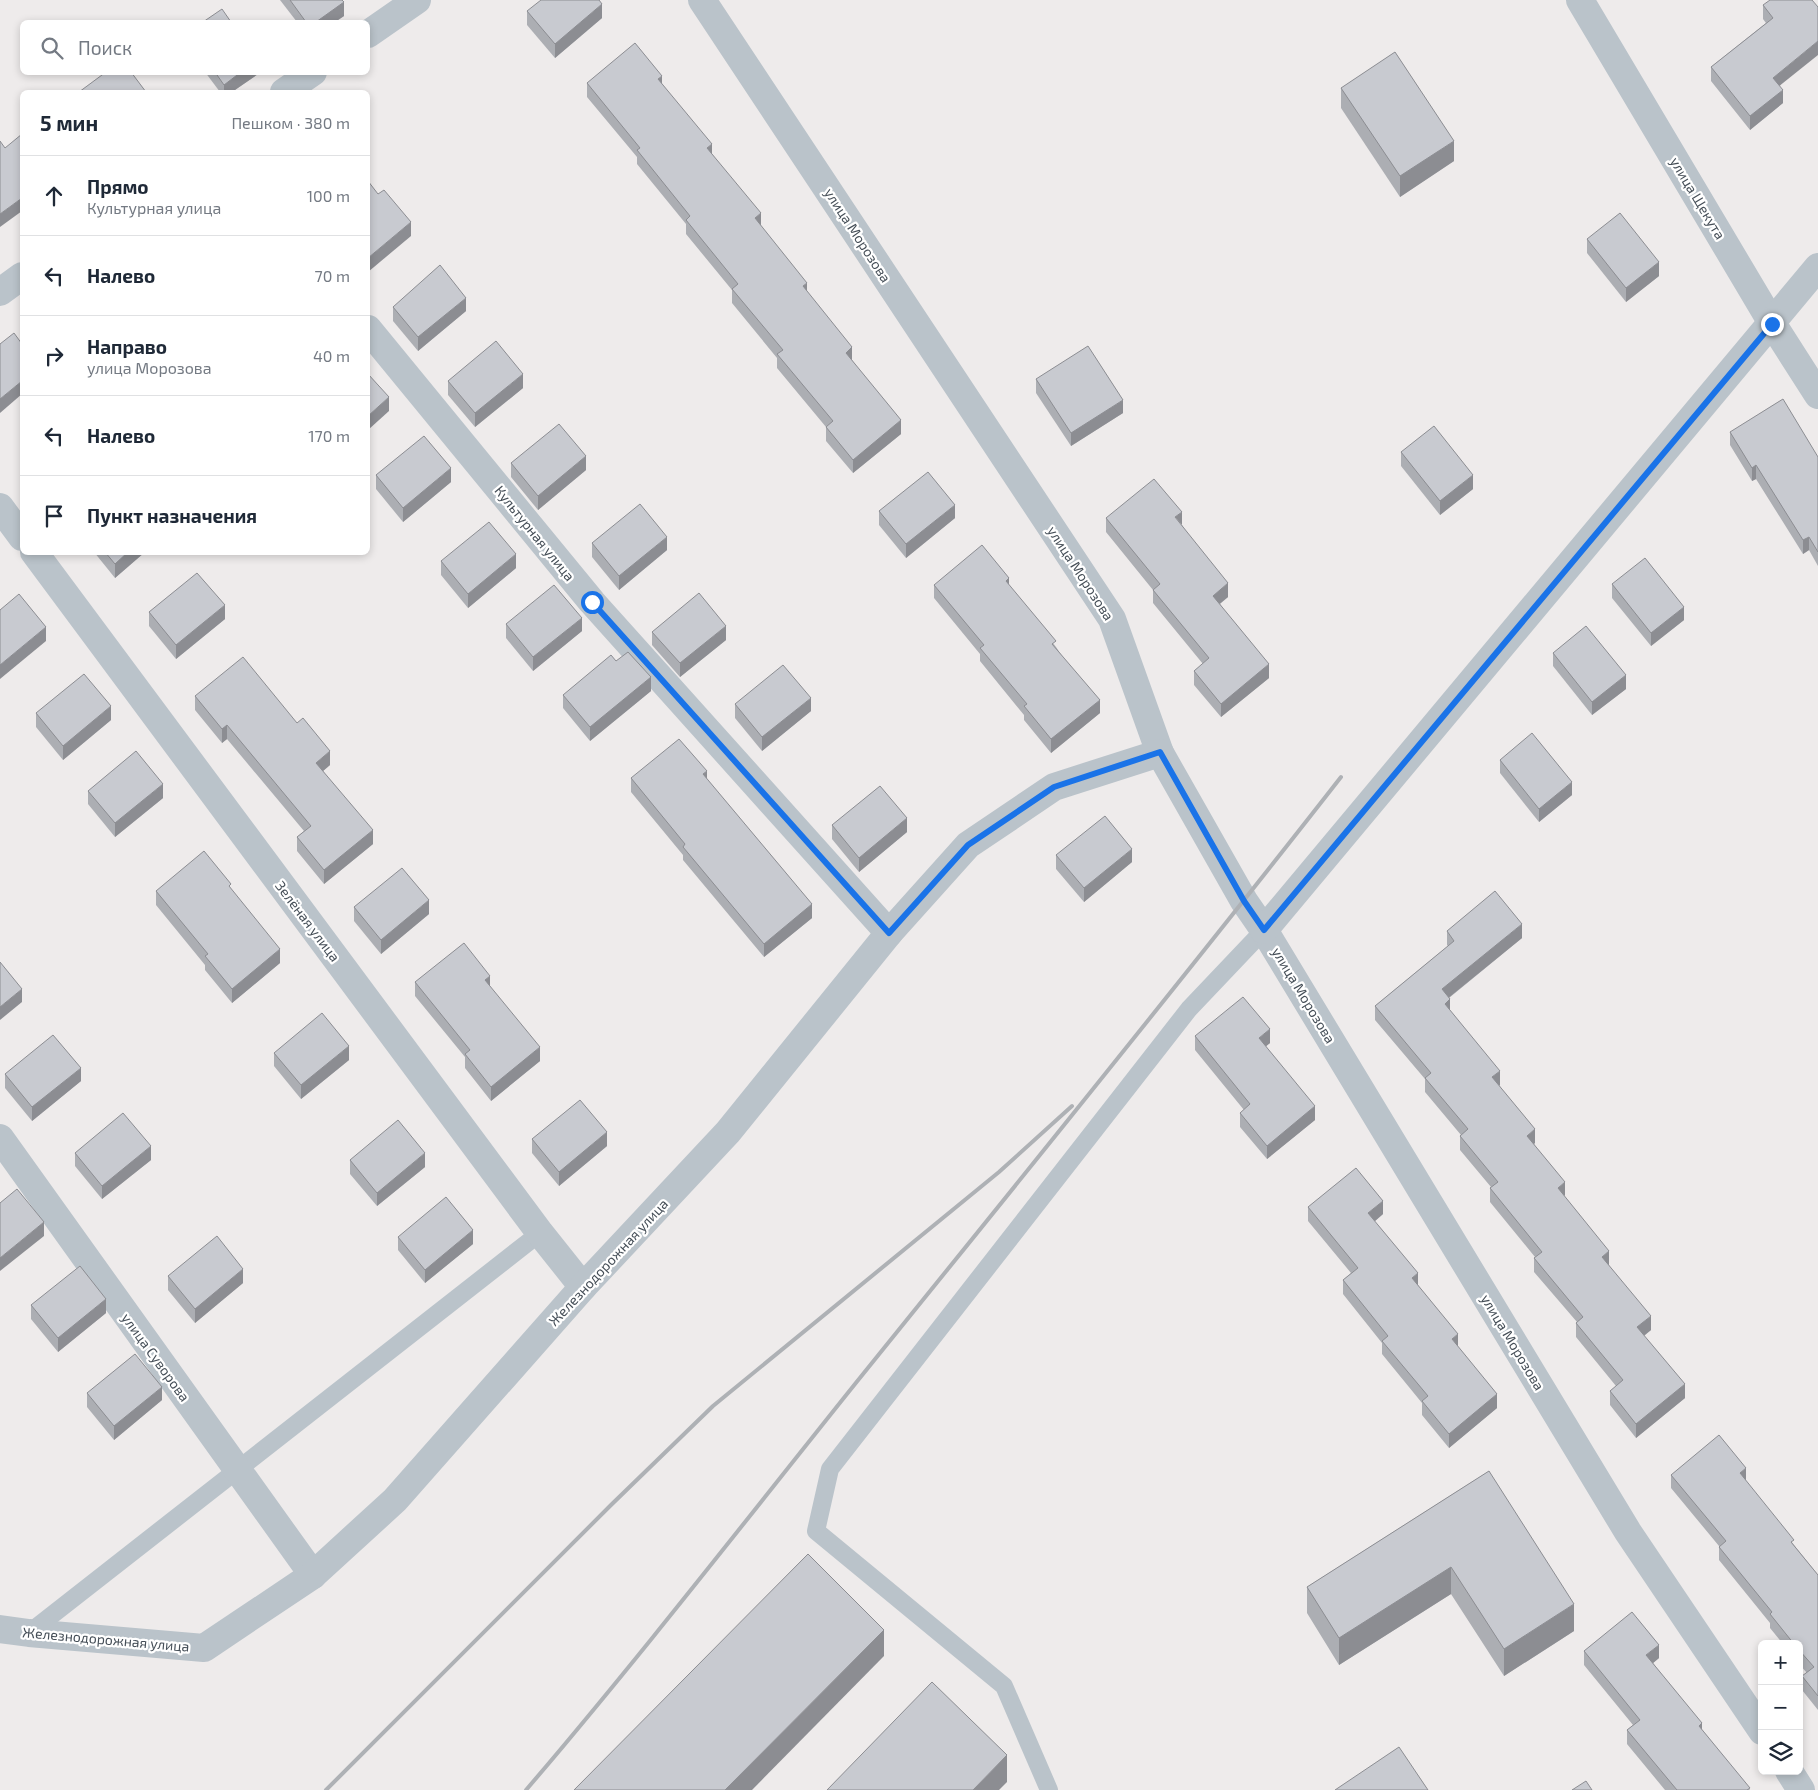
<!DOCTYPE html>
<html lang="ru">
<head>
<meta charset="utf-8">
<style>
  body { margin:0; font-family:"Exo 2",sans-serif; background:#f6f6f7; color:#1f2937 }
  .controls { position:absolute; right:15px; bottom:15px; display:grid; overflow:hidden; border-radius:8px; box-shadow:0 2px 8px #0003 }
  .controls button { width:45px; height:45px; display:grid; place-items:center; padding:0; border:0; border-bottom:1px solid #e0e1e3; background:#fff; color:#1f2937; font:25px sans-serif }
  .stop { position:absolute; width:15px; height:15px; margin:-11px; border:4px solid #1a73e8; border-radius:50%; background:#fff }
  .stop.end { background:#1a73e8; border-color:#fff; box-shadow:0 1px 5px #0008 }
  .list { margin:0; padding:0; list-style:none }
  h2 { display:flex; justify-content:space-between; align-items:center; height:65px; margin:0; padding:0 20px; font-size:21px }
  h2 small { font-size:16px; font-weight:400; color:#747a83 }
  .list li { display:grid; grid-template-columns:32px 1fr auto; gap:15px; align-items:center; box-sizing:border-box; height:80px; padding:0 20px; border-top:1px solid #e0e1e3 }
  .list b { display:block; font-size:19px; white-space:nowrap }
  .list p { margin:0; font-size:16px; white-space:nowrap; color:#747a83 }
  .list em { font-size:16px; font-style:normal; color:#747a83 }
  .icon { flex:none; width:28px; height:28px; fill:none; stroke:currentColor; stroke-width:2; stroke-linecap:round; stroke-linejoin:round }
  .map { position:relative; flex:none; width:1818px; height:1790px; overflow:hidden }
  .search { position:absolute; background:#fff; box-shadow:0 2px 8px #0003; left:20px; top:20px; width:350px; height:55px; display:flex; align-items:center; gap:12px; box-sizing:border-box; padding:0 18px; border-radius:8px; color:#747a83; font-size:19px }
  .panel { position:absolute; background:#fff; box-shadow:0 2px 8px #0003; left:20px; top:90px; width:350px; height:465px; border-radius:8px }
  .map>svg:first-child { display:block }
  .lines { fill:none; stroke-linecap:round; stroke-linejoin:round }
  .lane { stroke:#bac3ca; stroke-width:18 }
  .street { stroke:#bac3ca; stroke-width:28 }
  .rail { stroke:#aeb1b5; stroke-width:4 }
  .wall { fill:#acaeb3 }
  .shaded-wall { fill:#8c8d92 }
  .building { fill:#c8cad0; stroke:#8c8d92 }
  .route { stroke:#1a73e8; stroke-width:6 }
  .labels { text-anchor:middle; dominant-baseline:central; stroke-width:4.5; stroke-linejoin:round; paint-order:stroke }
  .street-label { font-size:14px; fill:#454e57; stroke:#fff }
</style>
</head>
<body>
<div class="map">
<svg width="1818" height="1790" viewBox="0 0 1818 1790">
  <rect width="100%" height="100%" fill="#eeebeb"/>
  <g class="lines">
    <g class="lane">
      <polyline points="29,1633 540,1233"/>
      <polyline points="1049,1790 1004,1686 816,1531 830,1469 1189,1009 1264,930"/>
    </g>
    <g class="street">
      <polyline points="702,0 1112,619 1160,753 1244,901 1264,930 1628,1532 1762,1731"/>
      <polyline points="1580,0 1772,323 1818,395"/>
      <polyline points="368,34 417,0"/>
      <polyline points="284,92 313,72"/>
      <polyline points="0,292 22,276"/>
      <polyline points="368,329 592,602 889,933"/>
      <polyline points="0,507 22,537"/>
      <polyline points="34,552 540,1233 583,1287"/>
      <polyline points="1264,930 1818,267"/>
      <polyline points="0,1138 313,1575"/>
      <polyline points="0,1629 29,1633 204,1648 313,1575 395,1500 583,1287 728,1132 889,933 968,845 1054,787 1160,753"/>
      <polyline points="1789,1771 1801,1790"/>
    </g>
    <g class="rail">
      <polyline points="326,1790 611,1505 713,1406 999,1172 1072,1106"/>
      <path d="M 526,1790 C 639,1658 746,1520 855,1384 C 1018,1182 1181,982 1341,777"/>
    </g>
  </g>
  <g class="wall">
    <polygon points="280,0 342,0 344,16 335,22 297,22"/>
    <polygon points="1812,0 1780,86 1783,103 1750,130 1711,81 1711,67 1766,23 1763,19 1763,5"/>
    <polygon points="527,11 602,18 555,58 527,25"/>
    <polygon points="205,72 258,72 258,74 232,92 220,92"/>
    <polygon points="587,83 662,84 712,154 761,226 807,292 901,434 853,473 826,441 826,427 777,368 777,358 732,303 732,290 686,234 686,224 637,164 637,157 587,97"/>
    <polygon points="1341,88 1454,161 1400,197 1341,108"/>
    <polygon points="1587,239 1659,276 1626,302 1587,253"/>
    <polygon points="393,307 466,311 418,351 393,321"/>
    <polygon points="1036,379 1123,413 1071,446 1036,393"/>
    <polygon points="448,381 523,388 475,427 448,395"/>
    <polygon points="1730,432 1818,457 1818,566 1809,550 1803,554 1756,479 1752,481 1730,445"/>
    <polygon points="22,449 22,466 21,464 21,450"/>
    <polygon points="1401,452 1473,489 1440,515 1401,466"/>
    <polygon points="511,463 586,470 538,510 511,477"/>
    <polygon points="376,475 451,482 403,522 376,489"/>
    <polygon points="879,511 955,518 906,558 879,525"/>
    <polygon points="1106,518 1182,525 1228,597 1220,604 1269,678 1221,717 1194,685 1194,671 1203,664 1153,603 1153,590 1106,532"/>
    <polygon points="592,543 667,550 619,590 592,557"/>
    <polygon points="94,552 145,552 115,578"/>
    <polygon points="441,561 516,568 468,608 441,575"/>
    <polygon points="1612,584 1684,620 1651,646 1612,598"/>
    <polygon points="934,585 1009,585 1056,647 1100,713 1051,753 1024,720 1024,715 980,661 980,654 934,598"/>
    <polygon points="149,612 225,619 176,659 149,626"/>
    <polygon points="506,624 582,631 533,671 506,638"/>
    <polygon points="652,632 726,640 680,677 652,645"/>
    <polygon points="1553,653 1626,689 1592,715 1553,666"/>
    <polygon points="616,661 651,691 590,741 563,708 563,695"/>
    <polygon points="195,696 330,765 323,771 373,844 324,884 297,851 297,837 304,831 227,739 222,743 195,710"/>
    <polygon points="735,704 811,711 762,751 735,718"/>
    <polygon points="36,713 111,720 63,760 36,727"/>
    <polygon points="1500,760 1572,795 1539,822 1500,773"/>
    <polygon points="631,778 707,779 812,918 764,957 683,860 683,855 631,792"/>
    <polygon points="88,791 163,798 115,837 88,804"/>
    <polygon points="832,825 907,832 859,872 832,839"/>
    <polygon points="1056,855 1132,862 1084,902 1056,869"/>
    <polygon points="231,889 280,963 232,1003 205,970 205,965 156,905 156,891"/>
    <polygon points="354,907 429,914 381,954 354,921"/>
    <polygon points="1447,931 1522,938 1449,998 1450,1011 1500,1085 1499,1085 1535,1143 1534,1144 1565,1195 1564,1196 1651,1330 1644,1336 1685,1398 1636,1438 1610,1405 1610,1391 1616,1386 1576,1337 1576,1323 1577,1322 1534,1272 1534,1258 1535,1257 1490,1202 1490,1188 1491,1187 1460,1150 1460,1136 1461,1135 1425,1092 1425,1079 1375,1020 1375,1006 1448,946 1447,945"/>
    <polygon points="415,982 490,987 540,1061 491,1101 465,1068 465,1057 415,996"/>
    <polygon points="1195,1036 1270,1043 1266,1046 1315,1120 1267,1159 1240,1127 1240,1113 1244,1110 1195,1050"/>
    <polygon points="274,1053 349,1060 301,1099 274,1066"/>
    <polygon points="5,1074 81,1081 32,1121 5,1088"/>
    <polygon points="532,1139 607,1146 559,1186 532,1153"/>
    <polygon points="75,1153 151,1160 102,1199 75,1166"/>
    <polygon points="350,1160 425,1167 377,1206 350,1174"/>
    <polygon points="1308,1207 1383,1214 1374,1222 1418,1285 1497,1408 1449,1448 1422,1415 1422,1403 1382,1354 1382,1343 1343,1294 1343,1280 1351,1273 1308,1221"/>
    <polygon points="398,1237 473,1244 425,1283 398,1250"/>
    <polygon points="168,1276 243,1283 195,1323 168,1290"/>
    <polygon points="31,1305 106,1313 58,1352 31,1319"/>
    <polygon points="87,1393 162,1400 114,1440 87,1407"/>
    <polygon points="1489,1471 1574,1631 1504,1676 1451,1594 1339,1665 1307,1613 1307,1587"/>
    <polygon points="1671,1475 1746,1481 1794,1545 1818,1575 1818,1710 1802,1690 1802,1676 1807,1673 1799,1664 1799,1644 1783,1644 1770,1628 1770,1623 1719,1560 1719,1546 1671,1488"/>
    <polygon points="1584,1651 1659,1658 1653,1663 1702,1730 1750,1790 1665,1790 1627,1744 1627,1730 1633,1725 1584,1665"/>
  </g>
  <g class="shaded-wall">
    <polygon points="344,2 344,16 335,22 316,22"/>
    <polygon points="602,4 602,18 555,58 555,44"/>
    <polygon points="1818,41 1818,55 1773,91 1773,78"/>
    <polygon points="241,72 258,72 258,74 232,92 224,92 224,85"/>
    <polygon points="662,76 662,90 658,79"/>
    <polygon points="1783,90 1783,103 1750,130 1750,116"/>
    <polygon points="1454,141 1454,161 1400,197 1400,176"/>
    <polygon points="712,144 712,157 707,148"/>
    <polygon points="22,198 22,211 0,227 0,214"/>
    <polygon points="761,213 761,227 755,218"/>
    <polygon points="411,222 411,236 368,272 368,258"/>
    <polygon points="1659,262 1659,276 1626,302 1626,288"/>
    <polygon points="807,283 807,296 803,286"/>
    <polygon points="466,298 466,311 418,351 418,337"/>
    <polygon points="852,347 852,361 846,353"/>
    <polygon points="523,374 523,388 475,427 475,413"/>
    <polygon points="22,381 22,394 0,413 0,399"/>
    <polygon points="389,397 389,411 368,430 368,416"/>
    <polygon points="1123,400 1123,413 1071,446 1071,433"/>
    <polygon points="901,420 901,434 853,473 853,460"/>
    <polygon points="586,456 586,470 538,510 538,496"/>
    <polygon points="1756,465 1756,479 1752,481 1752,468"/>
    <polygon points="451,468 451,482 403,522 403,508"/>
    <polygon points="1473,475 1473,489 1440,515 1440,501"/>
    <polygon points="955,505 955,518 906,558 906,544"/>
    <polygon points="1182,512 1182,525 1175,517"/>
    <polygon points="667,537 667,550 619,590 619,576"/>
    <polygon points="1809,537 1809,550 1803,554 1803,540"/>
    <polygon points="128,552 145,552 115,578 115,564"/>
    <polygon points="516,554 516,568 468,608 468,594"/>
    <polygon points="1009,578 1009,592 1006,581"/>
    <polygon points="1228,583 1228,597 1213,609 1213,596"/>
    <polygon points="225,605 225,619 176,659 176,645"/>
    <polygon points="1684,607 1684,620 1651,646 1651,633"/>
    <polygon points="582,618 582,631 533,671 533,657"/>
    <polygon points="726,626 726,640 680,677 680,663"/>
    <polygon points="46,627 46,641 0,679 0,665"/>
    <polygon points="1269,664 1269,678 1221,717 1221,704"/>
    <polygon points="1626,675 1626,689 1592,715 1592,702"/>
    <polygon points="651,677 651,691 590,741 590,727"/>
    <polygon points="811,698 811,711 762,751 762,737"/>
    <polygon points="1100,700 1100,713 1051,753 1051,739"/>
    <polygon points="111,706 111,720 63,760 63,746"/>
    <polygon points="227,725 227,739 222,743 222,729"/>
    <polygon points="330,751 330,765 316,777 316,763"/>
    <polygon points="707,771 707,785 703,774"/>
    <polygon points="1572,782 1572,795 1539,822 1539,809"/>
    <polygon points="163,784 163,798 115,837 115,823"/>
    <polygon points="907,818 907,832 859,872 859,858"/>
    <polygon points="373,830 373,844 324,884 324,870"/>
    <polygon points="1132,849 1132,862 1084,902 1084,888"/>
    <polygon points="429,900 429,914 381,954 381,940"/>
    <polygon points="812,904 812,918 764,957 764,944"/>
    <polygon points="1522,924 1522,938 1442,1003 1442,989"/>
    <polygon points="280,949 280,963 232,1003 232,989"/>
    <polygon points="490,976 490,989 485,980"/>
    <polygon points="22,989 22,1002 0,1020 0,1007"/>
    <polygon points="1450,999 1450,1013 1445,1004"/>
    <polygon points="1270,1029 1270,1043 1259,1052 1259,1038"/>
    <polygon points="349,1046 349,1060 301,1099 301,1085"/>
    <polygon points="540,1047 540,1061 491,1101 491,1087"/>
    <polygon points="81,1068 81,1081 32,1121 32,1107"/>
    <polygon points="1500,1071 1500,1085 1492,1091 1492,1077"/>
    <polygon points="1315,1106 1315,1120 1267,1159 1267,1146"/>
    <polygon points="1535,1129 1535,1143 1527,1149 1527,1136"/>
    <polygon points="607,1132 607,1146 559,1186 559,1172"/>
    <polygon points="151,1146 151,1160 102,1199 102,1186"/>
    <polygon points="425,1153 425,1167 377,1206 377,1193"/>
    <polygon points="1565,1182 1565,1195 1558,1202 1558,1188"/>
    <polygon points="1383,1201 1383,1214 1368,1227 1368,1213"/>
    <polygon points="44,1222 44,1236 0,1271 0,1258"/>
    <polygon points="473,1230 473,1244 425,1283 425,1270"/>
    <polygon points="1609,1251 1609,1265 1602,1271 1602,1257"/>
    <polygon points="243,1269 243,1283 195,1323 195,1309"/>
    <polygon points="1418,1273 1418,1287 1412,1278"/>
    <polygon points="106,1299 106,1313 58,1352 58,1338"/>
    <polygon points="1651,1316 1651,1330 1637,1341 1637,1327"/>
    <polygon points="1458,1334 1458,1348 1452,1339"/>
    <polygon points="1685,1384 1685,1398 1636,1438 1636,1424"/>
    <polygon points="162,1387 162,1400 114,1440 114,1426"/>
    <polygon points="1497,1394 1497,1408 1449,1448 1449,1434"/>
    <polygon points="1746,1468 1746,1482 1740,1473"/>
    <polygon points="1451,1567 1451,1594 1339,1665 1339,1638"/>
    <polygon points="1574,1604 1574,1631 1504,1676 1504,1649"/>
    <polygon points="884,1630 884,1656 752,1790 725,1790"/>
    <polygon points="1659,1645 1659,1658 1646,1669 1646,1655"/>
    <polygon points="1702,1723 1702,1737 1699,1726"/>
    <polygon points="1007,1755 1007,1782 999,1790 973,1790"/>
  </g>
  <g class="building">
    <polygon points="290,0 342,0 344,2 316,22 306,22"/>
    <polygon points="541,0 599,0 602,4 555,44 527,11"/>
    <polygon points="1770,0 1812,0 1818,7 1818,41 1773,78 1783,90 1750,116 1711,67 1773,18 1763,5"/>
    <polygon points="222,9 231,22 203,22"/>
    <polygon points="635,43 662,76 658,79 712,144 707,148 761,213 755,218 807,283 803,286 852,347 846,353 901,420 853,460 826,427 833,421 777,354 783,350 732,289 738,284 686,220 690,216 637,150 640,148 587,83"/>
    <polygon points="1395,52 1454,141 1400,176 1341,88"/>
    <polygon points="106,72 131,72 146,92 79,92"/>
    <polygon points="215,72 241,72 224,85"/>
    <polygon points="22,134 22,198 0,214 0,141 5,148"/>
    <polygon points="368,181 378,194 384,190 411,222 368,258"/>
    <polygon points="1620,213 1659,262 1626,288 1587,239"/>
    <polygon points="440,265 466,298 418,337 393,307"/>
    <polygon points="14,333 22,344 22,381 0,399 0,344"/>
    <polygon points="496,341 523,374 475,413 448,381"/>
    <polygon points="1088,346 1123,400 1071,433 1036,379"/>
    <polygon points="368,374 389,397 368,416"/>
    <polygon points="1783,399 1818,457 1818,552 1809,537 1803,540 1756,465 1752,468 1730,432"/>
    <polygon points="559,424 586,456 538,496 511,463"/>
    <polygon points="1434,426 1473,475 1440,501 1401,452"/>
    <polygon points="424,436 451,468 403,508 376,475"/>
    <polygon points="928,472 955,505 906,544 879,511"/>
    <polygon points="1154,479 1182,512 1175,517 1228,583 1213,596 1269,664 1221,704 1194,671 1209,658 1153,590 1160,584 1106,518"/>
    <polygon points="640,504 667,537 619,576 592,543"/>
    <polygon points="489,522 516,554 468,594 441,561"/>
    <polygon points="982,545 1009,578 1006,581 1056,641 1052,644 1100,700 1051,739 1024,706 1027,704 980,648 984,645 934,585"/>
    <polygon points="105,552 128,552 115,564"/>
    <polygon points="1645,558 1684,607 1651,633 1612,584"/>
    <polygon points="197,573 225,605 176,645 149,612"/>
    <polygon points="554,585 582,618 533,657 506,624"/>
    <polygon points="699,593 726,626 680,663 652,632"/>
    <polygon points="19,594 46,627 0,665 0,610"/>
    <polygon points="1586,626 1626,675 1592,702 1553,653"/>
    <polygon points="628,652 651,677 590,727 563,695 611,655 616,661"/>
    <polygon points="243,657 297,723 303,718 330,751 316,763 373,830 324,870 297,837 311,826 227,725 222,729 195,696"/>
    <polygon points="783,665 811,698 762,737 735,704"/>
    <polygon points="84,674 111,706 63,746 36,713"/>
    <polygon points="1532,733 1572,782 1539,809 1500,760"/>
    <polygon points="679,739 707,771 703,774 812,904 764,944 683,847 685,844 631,778"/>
    <polygon points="136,751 163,784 115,823 88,791"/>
    <polygon points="880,786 907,818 859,858 832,825"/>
    <polygon points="1105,816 1132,849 1084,888 1056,855"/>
    <polygon points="204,851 231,884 229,886 280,949 232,989 205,956 208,954 156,891"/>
    <polygon points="402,868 429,900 381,940 354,907"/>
    <polygon points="1495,891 1522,924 1442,989 1450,999 1445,1004 1500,1071 1492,1077 1535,1129 1527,1136 1565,1182 1558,1188 1609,1251 1602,1257 1651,1316 1637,1327 1685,1384 1636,1424 1610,1391 1623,1380 1576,1323 1583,1317 1534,1258 1542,1252 1490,1188 1498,1182 1460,1136 1468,1129 1425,1078 1431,1073 1375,1006 1454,941 1447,931"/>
    <polygon points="464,943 490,976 485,980 540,1047 491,1087 465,1054 470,1050 415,982"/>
    <polygon points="0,962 22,989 0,1007"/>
    <polygon points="1243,997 1270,1029 1259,1038 1315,1106 1267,1146 1240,1113 1250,1104 1195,1036"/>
    <polygon points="322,1013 349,1046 301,1085 274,1053"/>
    <polygon points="53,1035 81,1068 32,1107 5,1074"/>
    <polygon points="580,1100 607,1132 559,1172 532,1139"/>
    <polygon points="123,1113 151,1146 102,1186 75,1153"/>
    <polygon points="398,1120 425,1153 377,1193 350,1160"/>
    <polygon points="1356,1168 1383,1201 1368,1213 1418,1273 1412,1278 1458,1334 1452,1339 1497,1394 1449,1434 1422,1401 1428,1396 1382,1341 1388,1336 1343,1280 1358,1268 1308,1207"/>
    <polygon points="17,1189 44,1222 0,1258 0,1203"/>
    <polygon points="446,1197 473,1230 425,1270 398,1237"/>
    <polygon points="217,1236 243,1269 195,1309 168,1276"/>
    <polygon points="80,1266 106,1299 58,1338 31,1305"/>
    <polygon points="135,1354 162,1387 114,1426 87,1393"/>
    <polygon points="1719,1435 1746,1468 1740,1473 1794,1540 1791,1542 1818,1575 1818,1696 1802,1676 1814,1667 1799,1650 1799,1644 1794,1644 1770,1614 1772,1612 1719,1547 1726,1541 1671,1475"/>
    <polygon points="1489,1471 1574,1604 1504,1649 1451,1567 1339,1638 1307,1587"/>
    <polygon points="808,1554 884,1630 725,1790 574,1790"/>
    <polygon points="1632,1612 1659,1645 1646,1655 1702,1723 1699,1726 1750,1788 1747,1790 1677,1790 1627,1730 1640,1720 1584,1651"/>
    <polygon points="932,1682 1007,1755 973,1790 827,1790"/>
    <polygon points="1399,1747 1428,1790 1335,1790"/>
    <polygon points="1586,1781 1592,1790 1572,1790"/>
  </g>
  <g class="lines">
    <polyline class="route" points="592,602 889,933 968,845 1054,787 1160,752 1244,901 1264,930 1772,324"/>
  </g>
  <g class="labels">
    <g class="street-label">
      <text transform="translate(1698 198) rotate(59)">улица Щекута</text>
      <text transform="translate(858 235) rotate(57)">улица Морозова</text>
      <text transform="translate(535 533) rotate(51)">Культурная улица</text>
      <text transform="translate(1081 573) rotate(57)">улица Морозова</text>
      <text transform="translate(308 921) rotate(53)">Зелёная улица</text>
      <text transform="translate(1304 995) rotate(59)">улица Морозова</text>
      <text transform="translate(608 1262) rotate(-47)">Железнодорожная улица</text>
      <text transform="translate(1513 1342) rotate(59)">улица Морозова</text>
      <text transform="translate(156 1357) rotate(54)">улица Суворова</text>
      <text transform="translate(106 1639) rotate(5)">Железнодорожная улица</text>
    </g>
  </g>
</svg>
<div class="controls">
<button>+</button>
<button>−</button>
<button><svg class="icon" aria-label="layers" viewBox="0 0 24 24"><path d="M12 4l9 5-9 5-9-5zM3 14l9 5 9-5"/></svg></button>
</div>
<div class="stop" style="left:592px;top:602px"></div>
<div class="stop end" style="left:1772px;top:324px"></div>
<div class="search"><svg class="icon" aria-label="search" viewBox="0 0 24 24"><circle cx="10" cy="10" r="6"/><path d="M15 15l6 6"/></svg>Поиск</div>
<section class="panel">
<h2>5 мин<small>Пешком · 380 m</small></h2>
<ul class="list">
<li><svg class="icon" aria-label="ahead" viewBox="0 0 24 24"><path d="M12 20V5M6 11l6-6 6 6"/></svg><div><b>Прямо</b><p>Культурная улица</p></div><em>100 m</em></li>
<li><svg class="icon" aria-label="left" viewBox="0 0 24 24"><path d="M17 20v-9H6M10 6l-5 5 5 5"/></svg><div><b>Налево</b></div><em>70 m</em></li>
<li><svg class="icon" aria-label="right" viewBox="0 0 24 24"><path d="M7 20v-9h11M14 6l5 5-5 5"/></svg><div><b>Направо</b><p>улица Морозова</p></div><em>40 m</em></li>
<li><svg class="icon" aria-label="left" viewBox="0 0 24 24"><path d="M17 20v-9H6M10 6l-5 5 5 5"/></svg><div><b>Налево</b></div><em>170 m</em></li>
<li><svg class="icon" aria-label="arrive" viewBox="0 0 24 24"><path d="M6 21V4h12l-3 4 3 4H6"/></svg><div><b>Пункт назначения</b></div></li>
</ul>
</section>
</div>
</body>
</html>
